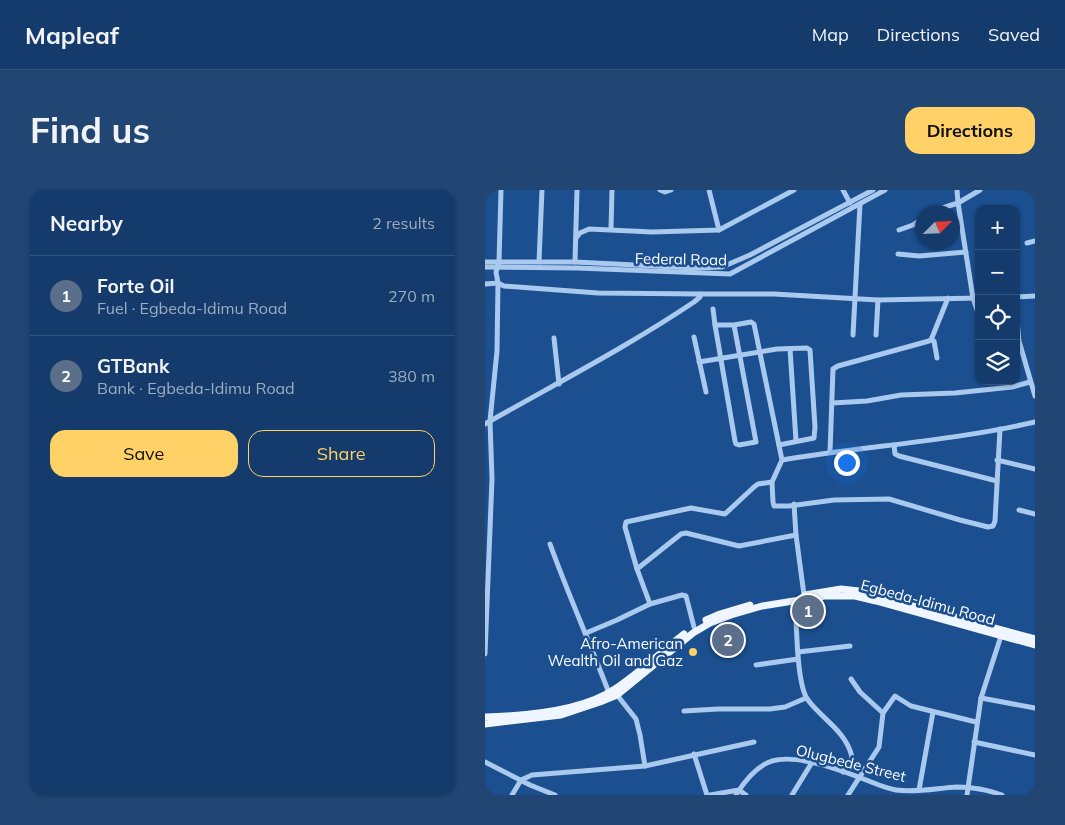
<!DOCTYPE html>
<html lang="en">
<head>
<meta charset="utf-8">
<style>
  body { margin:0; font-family:Mulish,sans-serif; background:#214673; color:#f1f3f6 }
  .controls { position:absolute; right:15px; top:15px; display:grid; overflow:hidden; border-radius:10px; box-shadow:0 1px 4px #0004 }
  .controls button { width:45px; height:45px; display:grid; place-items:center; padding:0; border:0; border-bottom:1px solid #33557e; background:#143b6b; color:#f1f3f6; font:25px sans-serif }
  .compass { position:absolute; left:430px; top:15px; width:45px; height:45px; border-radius:50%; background:#143b6b; box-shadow:0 1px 4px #0004; rotate:66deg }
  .you { position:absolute; left:361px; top:272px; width:18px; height:18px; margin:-12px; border:4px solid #fff; border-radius:50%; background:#1a73e8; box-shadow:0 0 0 8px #1a73e833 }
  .badge { display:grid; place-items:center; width:32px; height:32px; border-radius:50%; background:#ffd166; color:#fff; font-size:16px; font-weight:700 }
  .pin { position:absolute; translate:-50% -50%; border:2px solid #fff; box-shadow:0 1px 5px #0006 }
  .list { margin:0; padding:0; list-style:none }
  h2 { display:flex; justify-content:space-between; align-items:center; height:65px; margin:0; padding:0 20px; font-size:21px }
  h2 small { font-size:16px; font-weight:400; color:#9dadc1 }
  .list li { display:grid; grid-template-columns:32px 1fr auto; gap:15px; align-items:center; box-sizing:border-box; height:80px; padding:0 20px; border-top:1px solid #33557e }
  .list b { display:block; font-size:19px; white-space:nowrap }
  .list p { margin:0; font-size:16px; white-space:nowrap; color:#9dadc1 }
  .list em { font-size:16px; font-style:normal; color:#9dadc1 }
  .actions { display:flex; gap:10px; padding:15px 20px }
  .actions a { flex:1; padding:11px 0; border:1px solid #ffd166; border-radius:15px; text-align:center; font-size:18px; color:#ffd166 }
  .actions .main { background:#ffd166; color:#111 }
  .icon { flex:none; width:28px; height:28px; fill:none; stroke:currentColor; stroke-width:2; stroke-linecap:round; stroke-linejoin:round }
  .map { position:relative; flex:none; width:550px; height:605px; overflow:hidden; border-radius:15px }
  header { display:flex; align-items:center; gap:30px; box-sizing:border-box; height:70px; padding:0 25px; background:#143b6b; border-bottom:1px solid #33557e }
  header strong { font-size:24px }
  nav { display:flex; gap:28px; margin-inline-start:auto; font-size:18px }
  .intro { display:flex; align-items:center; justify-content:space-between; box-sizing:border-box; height:120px; padding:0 30px }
  h1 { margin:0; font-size:35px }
  .button { padding:12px 22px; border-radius:15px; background:#ffd166; color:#111; font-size:18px; font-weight:700 }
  main { display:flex; gap:30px; padding:0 30px }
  aside { flex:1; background:#143b6b; border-radius:15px; box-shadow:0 1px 4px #0004 }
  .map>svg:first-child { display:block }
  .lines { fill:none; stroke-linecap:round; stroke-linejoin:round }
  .minor { stroke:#a9c9ee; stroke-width:5 }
  .major { stroke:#f0f6ff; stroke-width:7 }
  .poi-dot { fill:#ffd166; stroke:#1b4f8f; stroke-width:2 }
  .labels { text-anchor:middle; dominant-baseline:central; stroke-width:5; stroke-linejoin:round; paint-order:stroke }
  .street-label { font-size:15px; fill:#fff; stroke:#1b4f8f }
  .poi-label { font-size:15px; fill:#fff; stroke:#1b4f8f; text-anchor:end }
</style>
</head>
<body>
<header>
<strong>Mapleaf</strong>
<nav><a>Map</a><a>Directions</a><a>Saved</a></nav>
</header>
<div class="intro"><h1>Find us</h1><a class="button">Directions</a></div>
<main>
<aside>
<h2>Nearby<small>2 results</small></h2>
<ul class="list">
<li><span class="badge" style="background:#5c6f8a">1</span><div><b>Forte Oil</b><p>Fuel · Egbeda-Idimu Road</p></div><em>270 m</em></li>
<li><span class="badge" style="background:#5c6f8a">2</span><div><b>GTBank</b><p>Bank · Egbeda-Idimu Road</p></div><em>380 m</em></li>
</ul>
<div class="actions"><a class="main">Save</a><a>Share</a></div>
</aside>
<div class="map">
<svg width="550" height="605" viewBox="0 0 550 605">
  <rect width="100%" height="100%" fill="#1b4f8f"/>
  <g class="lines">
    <g class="minor">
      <polyline points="175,0 180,2 186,0"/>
      <polyline points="224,0 234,40"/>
      <polyline points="358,0 365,13"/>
      <polyline points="472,0 473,13 488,108 494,126"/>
      <polyline points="445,22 473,13 495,0"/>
      <polyline points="126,39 127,0"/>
      <polyline points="414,40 428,35 438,28"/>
      <polyline points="91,48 95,43 104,39 167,42 234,40 309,0"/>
      <polyline points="542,53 550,51"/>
      <polyline points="413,64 434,66 481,62"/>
      <polyline points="0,72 90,72 210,78 237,77 265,65 388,0"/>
      <polyline points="54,72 57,0"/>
      <polyline points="90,72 92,0"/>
      <polyline points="0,77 92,78 245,84 400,0"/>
      <path d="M 0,94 L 13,93 L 19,96 L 113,103 L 216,104 L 215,107 L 209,112 C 142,157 70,194 0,234"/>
      <polyline points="216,104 289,104 393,110 494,108"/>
      <polyline points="531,107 550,106"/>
      <polyline points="228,119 230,135"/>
      <polyline points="531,119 534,151 550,206"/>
      <polyline points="249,135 271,252 254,255 251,254 250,251 230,135 249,135 266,132 269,134 297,270 287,292 288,312 289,316 304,316 349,310 404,309 475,330 503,337 508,336 510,331 515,239"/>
      <polyline points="368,145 375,14"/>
      <polyline points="391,145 393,110"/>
      <polyline points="209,147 221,202"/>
      <polyline points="69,148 74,194"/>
      <polyline points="446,150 449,151 452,168"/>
      <polyline points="305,159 311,251"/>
      <polyline points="214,172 292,159 322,158 325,160 330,237 329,248 294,255"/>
      <polyline points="347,213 382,211 416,205 470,203 527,197 545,192"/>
      <polyline points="409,255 410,264 414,266 512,291"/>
      <polyline points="345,262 348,179 353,176 444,151 446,150 463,108"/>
      <path d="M 297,270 C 381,256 467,251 550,232"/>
      <polyline points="512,270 550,279"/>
      <polyline points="309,314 311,345 319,405"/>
      <polyline points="534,320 550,324"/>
      <path d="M 65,354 C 83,404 105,453 124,503"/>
      <polyline points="152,379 196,344 201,343 254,356 311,345"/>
      <path d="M 310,411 C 312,433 311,494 323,510 C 337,529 361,541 367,567 L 358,582"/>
      <polyline points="165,414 152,379 140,337 141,332 206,318 240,324 269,297 273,294 287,292"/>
      <polyline points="101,443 132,430 165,414 197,405 201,406 209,437"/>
      <polyline points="313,462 365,456"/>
      <polyline points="0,464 7,289 5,231 12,161 13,93 11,82 14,72 16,0"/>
      <polyline points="271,475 313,469"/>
      <polyline points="366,489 375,502 398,523"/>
      <polyline points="132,505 151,529 155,545 160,576"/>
      <polyline points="496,508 550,518"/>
      <polyline points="199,521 233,519 285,519 300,517 321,508"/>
      <polyline points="489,552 550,565"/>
      <polyline points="209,564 222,605"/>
      <polyline points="0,572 45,595 70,605"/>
      <polyline points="434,600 448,522"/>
      <polyline points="27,605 36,590 47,585 160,576 269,552"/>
      <polyline points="225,605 254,600 261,605"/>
      <path d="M 251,605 C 259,592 272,576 287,571 C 310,564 353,579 376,588 C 387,592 399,598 411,600 C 431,603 453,598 472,597 C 487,597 503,600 517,605"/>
      <polyline points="307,605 326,574"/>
      <polyline points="363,605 394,557 398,523 410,506 426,516 491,532"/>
      <polyline points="482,605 496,508 516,446"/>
    </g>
    <g class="major">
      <polyline points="320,405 356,399 374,401 550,449"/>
      <polyline points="221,430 235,424 265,415"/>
      <path d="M 0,527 C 40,526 96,522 130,499 C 155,482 176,462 199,444"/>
      <polyline points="0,534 76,525 115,512 132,505 208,443 225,433 246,425 277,416 340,406 370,406 391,411 550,455"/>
    </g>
  </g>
  <circle class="poi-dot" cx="208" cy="462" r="5"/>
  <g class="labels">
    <g class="street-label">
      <text transform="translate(196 69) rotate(1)">Federal Road</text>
      <text transform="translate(443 412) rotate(15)">Egbeda-Idimu Road</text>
      <text transform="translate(366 573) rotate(14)">Olugbede Street</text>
    </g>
    <g class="poi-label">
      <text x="198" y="453">Afro-American<tspan x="198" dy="17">Wealth Oil and Gaz</tspan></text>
    </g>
  </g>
</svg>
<div class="controls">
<button>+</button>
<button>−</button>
<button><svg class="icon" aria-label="locate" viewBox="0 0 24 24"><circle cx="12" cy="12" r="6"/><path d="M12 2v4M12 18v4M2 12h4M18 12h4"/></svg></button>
<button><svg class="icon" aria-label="layers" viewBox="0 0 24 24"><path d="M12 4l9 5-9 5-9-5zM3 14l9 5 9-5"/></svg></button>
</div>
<svg class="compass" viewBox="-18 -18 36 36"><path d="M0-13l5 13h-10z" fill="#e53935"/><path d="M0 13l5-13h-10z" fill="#9dadc1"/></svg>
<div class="you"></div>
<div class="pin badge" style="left:323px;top:421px;background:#5c6f8a">1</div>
<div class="pin badge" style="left:243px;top:450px;background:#5c6f8a">2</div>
</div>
</main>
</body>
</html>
